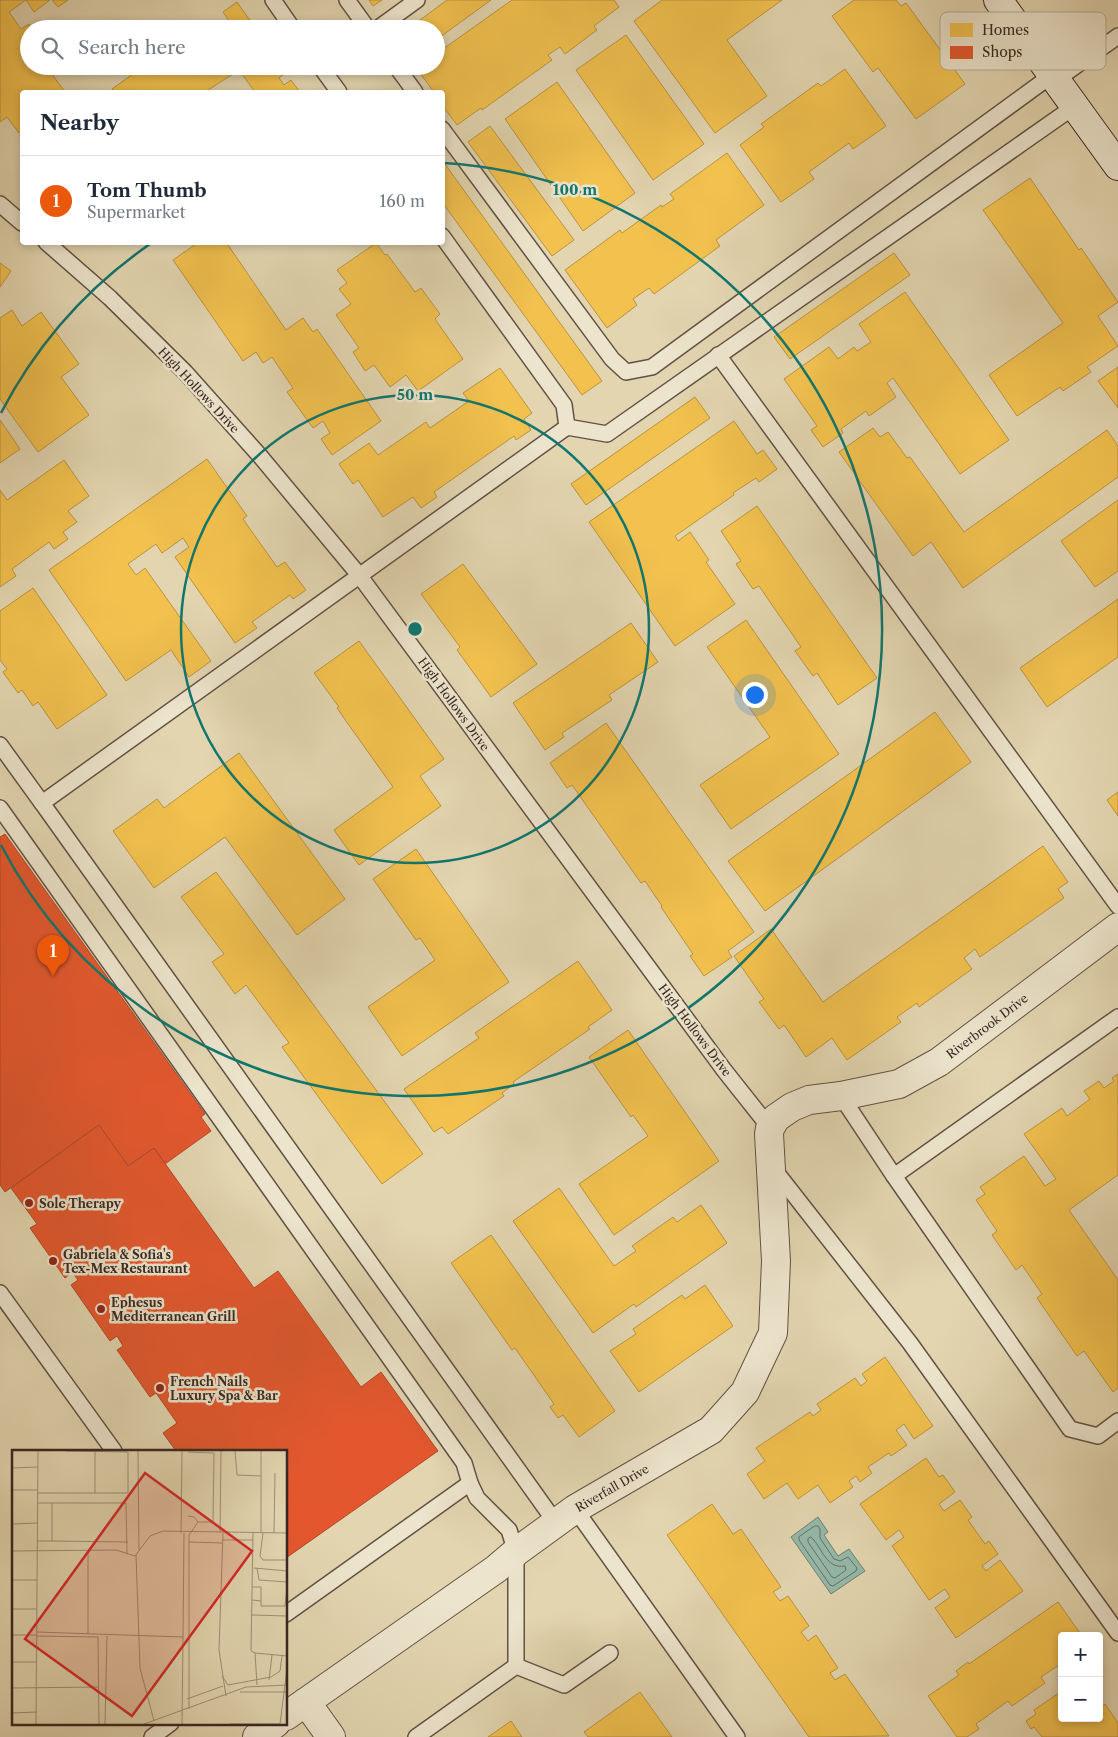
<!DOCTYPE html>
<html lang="en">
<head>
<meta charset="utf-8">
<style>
  body { margin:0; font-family:"Libre Caslon Text",serif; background:#f2f2f3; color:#1f2937 }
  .controls { position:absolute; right:15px; bottom:15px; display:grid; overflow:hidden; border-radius:5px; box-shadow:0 2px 8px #0003 }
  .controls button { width:45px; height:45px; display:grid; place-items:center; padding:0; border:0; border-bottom:1px solid #e0e1e3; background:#fff; color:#1f2937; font:25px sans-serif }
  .you { position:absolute; left:754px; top:694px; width:18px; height:18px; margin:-12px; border:4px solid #fff; border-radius:50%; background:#1a73e8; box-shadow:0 0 0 8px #1a73e833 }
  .badge { display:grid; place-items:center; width:32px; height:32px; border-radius:50%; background:#ea580c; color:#fff; font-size:16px; font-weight:700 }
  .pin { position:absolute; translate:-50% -41px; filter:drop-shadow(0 1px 2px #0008) }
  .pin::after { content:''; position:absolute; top:26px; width:18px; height:15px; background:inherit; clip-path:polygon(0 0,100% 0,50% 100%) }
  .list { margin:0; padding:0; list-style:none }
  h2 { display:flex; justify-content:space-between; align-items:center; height:65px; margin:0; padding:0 20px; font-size:21px }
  h2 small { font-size:16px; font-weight:400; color:#747a83 }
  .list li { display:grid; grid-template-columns:32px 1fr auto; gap:15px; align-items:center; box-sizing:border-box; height:90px; padding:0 20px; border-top:1px solid #e0e1e3 }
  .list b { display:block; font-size:19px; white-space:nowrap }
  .list p { margin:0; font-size:16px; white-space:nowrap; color:#747a83 }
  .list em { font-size:16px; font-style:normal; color:#747a83 }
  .icon { flex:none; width:28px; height:28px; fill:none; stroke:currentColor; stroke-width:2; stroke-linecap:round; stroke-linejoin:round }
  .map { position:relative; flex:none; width:1118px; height:1737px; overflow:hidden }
  .search { position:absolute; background:#fff; box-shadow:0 2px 8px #0003; left:20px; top:20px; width:425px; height:55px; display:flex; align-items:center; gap:12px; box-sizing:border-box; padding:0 18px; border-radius:28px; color:#747a83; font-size:19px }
  .panel { position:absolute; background:#fff; box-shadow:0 2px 8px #0003; left:20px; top:90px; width:425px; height:155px; border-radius:5px }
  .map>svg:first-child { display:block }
  .water { fill:#95b9a9; stroke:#707f73 }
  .homes { fill:#f2c14e; stroke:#ba9340 }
  .shops { fill:#e4572e; stroke:#b0492a }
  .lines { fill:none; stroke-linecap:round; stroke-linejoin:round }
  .shore { stroke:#667065; stroke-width:1 }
  .lane-casing { stroke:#625245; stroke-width:18 }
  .street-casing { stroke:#625245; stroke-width:30 }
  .secondary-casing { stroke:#382721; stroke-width:30 }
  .lane { stroke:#ece4cc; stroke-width:15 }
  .street { stroke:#ece4cc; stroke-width:28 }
  .secondary { stroke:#ece4cc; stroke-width:28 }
  .ring { fill:none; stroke:#0f766e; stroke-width:2.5 }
  .poi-dot { fill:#8f2418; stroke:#ece4cc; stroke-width:2 }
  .labels { text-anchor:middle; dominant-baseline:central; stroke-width:5; stroke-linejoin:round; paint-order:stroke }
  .street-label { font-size:12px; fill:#382721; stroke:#ece4cc }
  .poi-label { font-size:12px; font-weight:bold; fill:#382721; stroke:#ece4cc; text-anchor:start }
  .inset-road { fill:none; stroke:#9e8f77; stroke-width:1 }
  .view { fill:#d62828; fill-opacity:0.15; stroke:#d62828; stroke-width:2.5 }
  .inset-edge { fill:none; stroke:#382721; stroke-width:2.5 }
  .key { fill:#ece4cc; stroke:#b6ab99; stroke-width:1 }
  .key-label { font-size:14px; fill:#382721 }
  .centre { fill:#0f766e; stroke:#ece4cc; stroke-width:2.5 }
  .ring-label { font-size:15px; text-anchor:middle; font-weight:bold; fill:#0f766e; stroke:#ece4cc; stroke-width:5; stroke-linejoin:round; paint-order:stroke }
</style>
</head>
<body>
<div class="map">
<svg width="1118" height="1737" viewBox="0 0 1118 1737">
  <rect width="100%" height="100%" fill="#e2d5b0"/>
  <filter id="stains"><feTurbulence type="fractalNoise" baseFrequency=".004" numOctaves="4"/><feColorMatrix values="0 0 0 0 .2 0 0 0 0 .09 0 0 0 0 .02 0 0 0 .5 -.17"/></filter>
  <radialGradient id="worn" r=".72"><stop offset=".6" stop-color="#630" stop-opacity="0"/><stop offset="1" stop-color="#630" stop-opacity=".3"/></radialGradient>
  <polygon class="water" points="818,1517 828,1532 824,1535 838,1556 849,1549 865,1571 831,1594 791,1537"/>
  <g class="homes">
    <polygon points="0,0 50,0 34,12 26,0 9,12 21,29 29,24 32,29 29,29 29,66 46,66 65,92 22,92 22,130 19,133 7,117 0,122"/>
    <polygon points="52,0 68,0 58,7"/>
    <polygon points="369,0 382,0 373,6"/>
    <polygon points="447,0 491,0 436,40 436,29 408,29"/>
    <polygon points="512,0 614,0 619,7 594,26 597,30 565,54 560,47 548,55 552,60 482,110 481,108 457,125 442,105 442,92 434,92 416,68 419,66 436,66 436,54"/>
    <polygon points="662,0 782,0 727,40 767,96 715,133 634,21"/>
    <polygon points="854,0 896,0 901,6 906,3 965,84 916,119 878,68 873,72 832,16"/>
    <polygon points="237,2 256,29 235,29 223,12"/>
    <polygon points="626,35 704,144 653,180 576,70"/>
    <polygon points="144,66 282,66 287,72 279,78 284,85 291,80 300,92 255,92 239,70 205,92 114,92 112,89"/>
    <polygon points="845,69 886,126 853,149 849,143 809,172 814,179 781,202 740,145 764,127 761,124 818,83 821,86"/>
    <polygon points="557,82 635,193 583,231 505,119"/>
    <polygon points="490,126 574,240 552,256 468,142"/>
    <polygon points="727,153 764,205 716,240 720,246 654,294 649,288 633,299 637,305 607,328 565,270 620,230 622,233 661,205 662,207 674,199 670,194"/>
    <polygon points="442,160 602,381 582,395 442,202"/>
    <polygon points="1030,178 1079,250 1081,248 1118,302 1098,316 1118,346 1087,367 1091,372 1063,391 1060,387 1017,416 989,375 1063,323 983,210"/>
    <polygon points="199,242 226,242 286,330 303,318 313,332 317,329 381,421 332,455 321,439 330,433 323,421 313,428 287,392 293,388 272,357 263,363 256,352 243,361 173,260"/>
    <polygon points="376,243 385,255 387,254 415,292 421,288 440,314 435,319 463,359 418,391 406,375 390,387 374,365 365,371 353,352 359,348 336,315 351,304 339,289 347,283 337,270"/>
    <polygon points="894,253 910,275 790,359 774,337"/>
    <polygon points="0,263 11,271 0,287"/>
    <polygon points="905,292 1009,440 960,474 893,378 887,383 896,397 869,416 866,411 841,429 843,433 823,447 811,430 817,426 784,379 829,347 838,359 854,347 857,351 871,342 859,324"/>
    <polygon points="12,310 22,326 41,312 79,364 61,377 89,415 38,452 0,399 0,318"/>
    <polygon points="1118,367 1118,408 1098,381"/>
    <polygon points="500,368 532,413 524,419 531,430 516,440 514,436 434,492 437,497 421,508 413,497 383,517 358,480 353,484 339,464 369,443 378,455 426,422 430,428 469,401 463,393"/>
    <polygon points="695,397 710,418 586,505 571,484"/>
    <polygon points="0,420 20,449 0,463"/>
    <polygon points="734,421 757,454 763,450 777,469 759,482 756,478 733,493 734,495 675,536 678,541 690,532 709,560 706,562 735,604 675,646 589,522"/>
    <polygon points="873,428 880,437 888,432 907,458 910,457 964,532 1107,430 1118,446 1118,477 963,588 931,542 913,556 839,452"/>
    <polygon points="207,459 247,516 243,519 277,567 285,562 306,590 293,599 290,595 252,622 257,628 235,643 175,557 189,547 183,538 162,553 156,544 128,564 136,575 145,568 211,661 189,677 171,650 126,681 49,570"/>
    <polygon points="64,460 89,496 68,511 77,522 63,532 68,539 54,549 49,542 12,569 16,576 0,587 0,490 7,500"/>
    <polygon points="1118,500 1118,571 1095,587 1061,541"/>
    <polygon points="757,506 877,678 838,705 817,673 813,676 795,651 801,647 759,586 753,589 736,564 741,561 721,531"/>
    <polygon points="463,564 537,664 491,697 457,650 460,647 421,594"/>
    <polygon points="33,588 107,695 57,729 38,702 33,706 22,690 18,693 3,672 7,669 0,660 0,611"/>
    <polygon points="1118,599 1118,657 1047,707 1020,668"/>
    <polygon points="746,620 839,754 731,829 700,785 770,737 707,647"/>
    <polygon points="631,623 658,662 609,695 612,700 562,733 564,737 545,750 513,703"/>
    <polygon points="359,641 444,759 420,776 441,806 359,865 334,830 393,787 346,721 337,708 339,707 314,673"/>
    <polygon points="935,712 971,762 765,911 728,861"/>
    <polygon points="606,723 754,932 728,951 732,957 704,976 690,956 693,954 661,907 662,906 645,881 641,883 572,785 567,788 550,763"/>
    <polygon points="239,753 345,899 297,935 225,837 154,888 113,831 157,799 164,808"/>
    <polygon points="1118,792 1118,816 1107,800"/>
    <polygon points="1043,846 1068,882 1058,889 1064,898 980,957 975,949 964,958 972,969 919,1007 917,1003 897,1017 901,1022 847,1060 832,1038 806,1057 784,1025 779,1029 759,1002 764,999 734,956 771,929 823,1002"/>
    <polygon points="416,849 509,982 402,1056 368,1007 435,960 420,938 416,940 373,879"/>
    <polygon points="216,872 423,1154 382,1184 282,1047 289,1043 246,985 235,994 212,962 224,954 181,897"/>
    <polygon points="578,961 612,1010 588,1027 590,1029 513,1082 514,1084 502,1093 504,1096 448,1134 442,1127 434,1132 404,1089 479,1038 475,1033"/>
    <polygon points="628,1030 719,1161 614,1235 579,1184 648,1136 633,1115 631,1117 589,1057"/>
    <polygon points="1118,1074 1118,1175 1069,1210 1118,1280 1118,1388 1113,1392 1084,1351 1077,1356 1037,1298 1042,1294 1022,1265 1016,1270 992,1235 997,1231 976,1200 985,1194 980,1187 1024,1156 1045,1186 1056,1179 1024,1134 1062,1108 1067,1116 1090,1099 1084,1091 1099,1081 1104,1088 1114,1081 1112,1078"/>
    <polygon points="559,1188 614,1266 636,1251 632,1246 673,1217 677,1222 701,1205 727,1243 636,1307 634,1304 593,1333 513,1221"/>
    <polygon points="491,1235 615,1411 579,1437 563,1415 558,1418 550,1407 554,1404 515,1348 512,1350 451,1263"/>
    <polygon points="705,1285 733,1326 639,1392 610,1351 636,1334 633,1329 682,1295 685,1299"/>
    <polygon points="885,1357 933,1426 914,1439 904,1424 896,1430 907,1445 891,1456 889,1453 868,1467 872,1473 860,1482 856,1476 849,1481 853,1487 830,1503 818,1485 798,1499 787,1483 764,1499 747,1474 765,1461 756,1448 810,1412 813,1416 821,1410 817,1404 855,1378 861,1386 867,1381 862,1374"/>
    <polygon points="926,1458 939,1477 943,1475 955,1492 939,1504 944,1511 960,1500 972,1517 968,1520 985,1544 989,1541 998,1554 982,1566 986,1571 1000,1560 1023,1591 956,1638 935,1608 950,1597 945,1589 929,1600 892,1546 904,1537 899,1530 886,1540 860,1504"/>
    <polygon points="712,1504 733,1534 741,1529 781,1587 773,1592 780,1601 788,1596 809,1626 801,1632 808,1641 816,1635 838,1668 830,1673 835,1680 845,1674 889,1736 809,1737 667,1535"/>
    <polygon points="1058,1602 1082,1636 1062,1636 1062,1663 1041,1677 1045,1683 1012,1706 1008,1701 976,1724 979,1729 967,1737 957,1737 928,1696 959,1675 956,1671 968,1662 969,1664"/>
    <polygon points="1062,1691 1062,1718 1099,1718 1099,1704 1101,1707 1105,1704 1118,1723 1118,1737 1042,1737 1034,1727 1031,1729 1026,1721 1036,1714 1034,1710"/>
    <polygon points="640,1692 672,1737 588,1737 584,1732"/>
    <polygon points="511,1721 522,1737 488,1737"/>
  </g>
  <g class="shops">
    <polygon points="5,834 205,1114 201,1117 211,1131 165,1164 154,1148 128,1166 99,1125 5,1192 0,1185 0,837"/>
    <polygon points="99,1125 128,1166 154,1148 254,1288 278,1271 361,1387 381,1372 438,1451 286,1558 286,1451 176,1451 163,1433 177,1423 156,1393 150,1397 117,1350 123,1346 117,1336 110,1341 71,1285 78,1280 72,1272 65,1278 30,1228 37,1224 11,1188"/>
  </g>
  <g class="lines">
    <g class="shore">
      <polygon points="815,1526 818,1526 820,1529 820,1538 834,1559 840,1561 848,1557 857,1568 856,1571 833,1586 830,1585 799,1540 799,1537"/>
      <path d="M 811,1537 C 823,1548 825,1569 845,1566 L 846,1570 L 835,1578 L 832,1577 L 808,1542 L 808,1539 Z"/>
    </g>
    <g class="lane-casing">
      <g id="lane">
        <polyline points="273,0 293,29"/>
        <polyline points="347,0 368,29"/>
        <polyline points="377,29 417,0"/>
        <polyline points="320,66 339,92"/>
        <polyline points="396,66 415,92"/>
        <polyline points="1056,80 1118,36"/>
        <polyline points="442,129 612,359 626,372 652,367 1052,75"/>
        <polyline points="0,204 22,223"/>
        <polyline points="442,236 564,405 567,427"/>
        <polyline points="46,242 110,298 185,372 260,456 359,575 724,1070 770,1128"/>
        <polyline points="718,355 1118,906"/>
        <polyline points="0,745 42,803 567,427 607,434 1075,106"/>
        <polyline points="42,803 556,1523"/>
        <polyline points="0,808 464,1463 470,1483 477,1498 509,1530 516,1552 516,1666"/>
        <polyline points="841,1096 894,1176 1070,1429 1098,1436 1118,1421"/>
        <polyline points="773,1168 910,1343 1118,1633"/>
        <polyline points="894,1176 1118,1017"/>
        <polyline points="0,1293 114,1451"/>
        <polyline points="575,1509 737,1737"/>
        <polyline points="286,1614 470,1483"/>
        <polyline points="516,1666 564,1685 610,1653"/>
        <polyline points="152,1737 171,1723"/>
        <polyline points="416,1737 516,1666"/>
      </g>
    </g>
    <g class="street-casing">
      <g id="street">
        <polyline points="306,1702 331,1737"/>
        <polyline points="286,1716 496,1569 516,1552 575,1509 711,1430 745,1392 773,1333 776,1261 769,1134 770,1128 776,1118 792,1107 809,1100 841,1096 899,1084 939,1062 1118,927"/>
        <polyline points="257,1737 276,1723"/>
      </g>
    </g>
    <g class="secondary-casing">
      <polyline id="secondary" points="998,0 1118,166"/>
    </g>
    <use href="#lane" class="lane"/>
    <use href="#street" class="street"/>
    <use href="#secondary" class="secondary"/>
  </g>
  <g class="ring">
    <circle cx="415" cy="629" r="234"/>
    <path d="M1 413A467 467 0 0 1 150 244M444 163A467 467 0 1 1 1 845"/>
  </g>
  <g class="poi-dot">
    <circle cx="29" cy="1203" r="5"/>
    <circle cx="53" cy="1261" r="5"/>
    <circle cx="101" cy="1309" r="5"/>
    <circle cx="160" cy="1388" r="5"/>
  </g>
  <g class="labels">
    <g class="street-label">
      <text transform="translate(199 390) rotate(47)">High Hollows Drive</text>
      <text transform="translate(454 704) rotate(54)">High Hollows Drive</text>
      <text transform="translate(987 1026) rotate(-37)">Riverbrook Drive</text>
      <text transform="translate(695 1030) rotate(53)">High Hollows Drive</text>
      <text transform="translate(612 1488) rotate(-30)">Riverfall Drive</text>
    </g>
    <g class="poi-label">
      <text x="39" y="1203">Sole Therapy</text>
      <text x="63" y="1254">Gabriela &amp; Sofia's<tspan x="63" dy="14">Tex-Mex Restaurant</tspan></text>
      <text x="111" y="1302">Ephesus<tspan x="111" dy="14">Mediterranean Grill</tspan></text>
      <text x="170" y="1381">French Nails<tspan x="170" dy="14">Luxury Spa &amp; Bar</tspan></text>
    </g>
  </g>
  <g transform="translate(12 1450)">
    <rect width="275" height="275" fill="#e2d5b0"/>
    <path class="inset-road" d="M 126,1 L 127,100M 223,1 L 225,25 L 249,26M 0,18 L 25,17M 0,40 L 25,40M 25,43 L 116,43 L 116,2 L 54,1M 83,43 L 83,1M 25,53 L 114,53 L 115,104M 176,66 L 182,67 L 186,72 L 201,72 L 202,3 L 176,2M 0,74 L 25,73M 169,83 L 170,1M 208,83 L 209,1M 211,83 L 207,200 L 214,246M 241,83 L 239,201 L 243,203 L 245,235M 249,83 L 249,1M 251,83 L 248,106 L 251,110 L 275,110M 262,83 L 263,23M 210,90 L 241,90M 25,91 L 40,91 L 40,53M 40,91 L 116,92M 177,92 L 210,93M 0,101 L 104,100 L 123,106 L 138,86 L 151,81 L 275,83M 76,101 L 76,183M 124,105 L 128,218 L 142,271M 242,118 L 275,121M 245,118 L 247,130 L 275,132M 0,130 L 25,130M 240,150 L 249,151 L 249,137 L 240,137M 249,151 L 249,156 L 273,156 L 275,138M 0,159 L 25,159M 240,165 L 275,166M 25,182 L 171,187 L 170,274M 0,185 L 25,185M 25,186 L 86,187 L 87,274M 171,187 L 172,83M 243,203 L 275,206M 0,212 L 25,212M 210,226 L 216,235 L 259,227 L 268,221 L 270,206M 257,230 L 260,205M 0,238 L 86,237M 228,242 L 275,242M 175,249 L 211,236M 177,259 L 177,85 L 186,72M 0,263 L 25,262M 24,274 L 26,1M 93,274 L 95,186M 132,274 L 234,237 L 275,235M 217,274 L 268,274M 268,274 L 275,219"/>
    <path class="view" d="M 133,23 L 240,101 L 120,266 L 13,189 Z"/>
    <rect width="275" height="275" class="inset-edge"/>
  </g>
  <rect x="940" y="12" width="166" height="58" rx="8" class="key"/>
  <rect x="950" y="23" width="23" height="14" fill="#f2c14e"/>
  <rect x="950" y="46" width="23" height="13" fill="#e4572e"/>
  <g class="key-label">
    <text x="982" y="35">Homes</text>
    <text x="982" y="57">Shops</text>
  </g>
  <circle cx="415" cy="629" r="8" class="centre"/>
  <g class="ring-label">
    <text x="575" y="195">100 m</text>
    <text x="415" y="400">50 m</text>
  </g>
  <rect width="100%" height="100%" filter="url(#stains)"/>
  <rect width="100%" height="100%" fill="url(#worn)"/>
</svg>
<div class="controls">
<button>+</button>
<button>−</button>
</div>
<div class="you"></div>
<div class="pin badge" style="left:53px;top:976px">1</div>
<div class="search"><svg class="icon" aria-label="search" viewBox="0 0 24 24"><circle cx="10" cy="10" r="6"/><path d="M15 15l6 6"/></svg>Search here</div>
<section class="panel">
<h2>Nearby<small></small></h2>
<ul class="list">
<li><span class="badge">1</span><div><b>Tom Thumb</b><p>Supermarket</p></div><em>160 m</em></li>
</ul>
</section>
</div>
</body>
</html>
